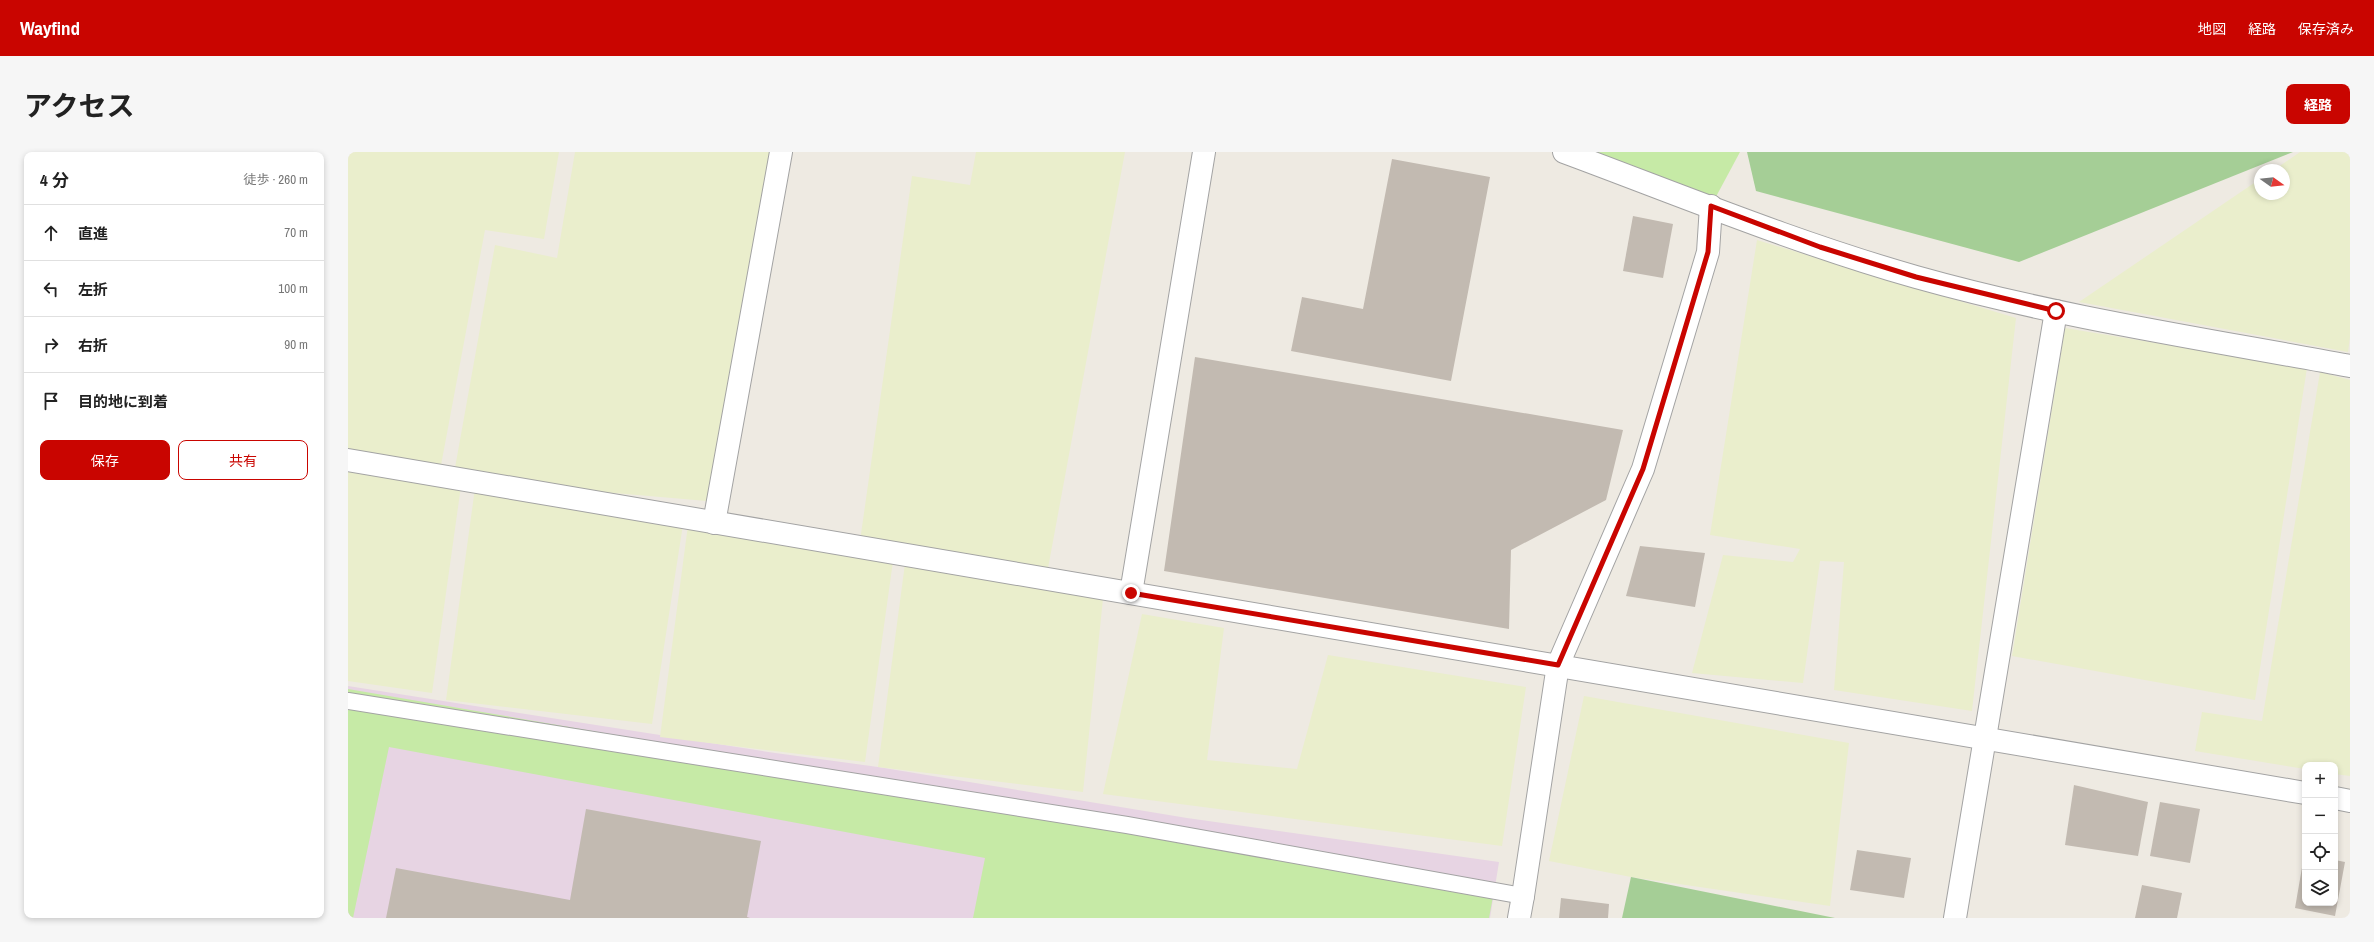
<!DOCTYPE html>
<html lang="ja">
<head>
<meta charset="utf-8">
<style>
  body { margin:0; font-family:"Archivo Narrow","Noto Sans JP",sans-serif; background:#f6f6f6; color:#222 }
  .controls { position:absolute; right:12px; bottom:12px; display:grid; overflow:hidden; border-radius:8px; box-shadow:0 2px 6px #0003 }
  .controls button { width:36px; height:36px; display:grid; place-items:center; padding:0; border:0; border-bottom:1px solid #e0e0e0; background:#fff; color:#222; font:20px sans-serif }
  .compass { position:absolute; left:1906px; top:12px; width:36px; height:36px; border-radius:50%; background:#fff; box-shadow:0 2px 6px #0003; rotate:105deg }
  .stop { position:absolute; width:12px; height:12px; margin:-9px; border:3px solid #c90500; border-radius:50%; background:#fff }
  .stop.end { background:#c90500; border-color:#fff; box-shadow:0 1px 4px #0008 }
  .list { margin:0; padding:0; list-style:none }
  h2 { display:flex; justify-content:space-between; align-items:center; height:52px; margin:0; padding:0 16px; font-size:17px }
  h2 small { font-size:13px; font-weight:400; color:#767676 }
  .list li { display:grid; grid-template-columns:26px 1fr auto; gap:12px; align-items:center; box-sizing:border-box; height:56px; padding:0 16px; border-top:1px solid #e0e0e0 }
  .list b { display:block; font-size:15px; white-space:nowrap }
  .list em { font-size:13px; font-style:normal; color:#767676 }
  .actions { display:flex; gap:8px; padding:12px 16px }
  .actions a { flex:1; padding:9px 0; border:1px solid #c90500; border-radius:8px; text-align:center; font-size:14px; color:#c90500 }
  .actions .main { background:#c90500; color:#fff }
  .icon { flex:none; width:22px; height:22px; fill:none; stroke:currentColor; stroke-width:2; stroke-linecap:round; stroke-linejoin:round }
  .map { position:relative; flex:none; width:2002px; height:766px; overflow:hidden; border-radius:8px }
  header { display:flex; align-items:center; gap:24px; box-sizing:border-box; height:56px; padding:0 20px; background:#c90500; color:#fff }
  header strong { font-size:19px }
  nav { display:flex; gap:22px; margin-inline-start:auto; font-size:14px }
  .intro { display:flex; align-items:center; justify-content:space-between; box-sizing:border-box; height:96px; padding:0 24px }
  h1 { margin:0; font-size:28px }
  .button { padding:10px 18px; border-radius:8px; background:#c90500; color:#fff; font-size:14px; font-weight:700 }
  main { display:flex; gap:24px; padding:0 24px }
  aside { flex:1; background:#fff; border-radius:8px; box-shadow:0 2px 6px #0003 }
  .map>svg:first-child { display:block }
  .industrial { fill:#e7d4e3 }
  .farmland { fill:#eaeecc }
  .grass { fill:#c6eaa6 }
  .forest { fill:#a5ce96 }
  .building { fill:#c2bab1 }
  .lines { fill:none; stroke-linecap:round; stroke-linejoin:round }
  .service-casing { stroke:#a3a3a3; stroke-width:18 }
  .minor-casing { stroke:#a3a3a3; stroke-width:24 }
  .tertiary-casing { stroke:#a3a3a3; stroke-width:24 }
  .service { stroke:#fff; stroke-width:16 }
  .minor { stroke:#fff; stroke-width:22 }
  .tertiary { stroke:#fff; stroke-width:22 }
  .route { stroke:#c90500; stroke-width:5 }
</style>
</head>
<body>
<header>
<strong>Wayfind</strong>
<nav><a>地図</a><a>経路</a><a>保存済み</a></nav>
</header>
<div class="intro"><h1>アクセス</h1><a class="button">経路</a></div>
<main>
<aside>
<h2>4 分<small>徒歩 · 260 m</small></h2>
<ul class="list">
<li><svg class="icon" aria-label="ahead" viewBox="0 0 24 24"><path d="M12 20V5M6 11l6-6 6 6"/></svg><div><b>直進</b></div><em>70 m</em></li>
<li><svg class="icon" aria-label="left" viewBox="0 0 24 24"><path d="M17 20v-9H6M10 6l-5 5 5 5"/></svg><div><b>左折</b></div><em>100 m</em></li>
<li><svg class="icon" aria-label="right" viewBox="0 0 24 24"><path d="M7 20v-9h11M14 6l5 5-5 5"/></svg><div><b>右折</b></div><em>90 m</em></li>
<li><svg class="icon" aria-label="arrive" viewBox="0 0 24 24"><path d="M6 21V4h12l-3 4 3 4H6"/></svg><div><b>目的地に到着</b></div></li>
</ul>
<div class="actions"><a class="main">保存</a><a>共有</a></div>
</aside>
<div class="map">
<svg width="2002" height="766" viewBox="0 0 2002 766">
  <rect width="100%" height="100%" fill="#eeeae2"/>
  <polygon class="industrial" points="0,534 420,600 530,615 839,666 1151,710 1142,766 0,766"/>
  <g class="farmland">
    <polygon points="0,0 211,0 196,87 137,78 91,324 0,308"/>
    <polygon points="227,0 433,0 370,350 105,327 147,93 209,106"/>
    <polygon points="628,0 777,0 698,427 756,437 735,640 530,615 558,404 546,402 517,610 312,585 340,373 511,396 564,24 622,33"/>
    <polygon points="1952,0 2002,0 2002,185 2000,200 1731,150 1912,27 1912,42 1936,42 1936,18 1926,18"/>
    <polygon points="1409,88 1668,166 1624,559 1486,538 1496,410 1472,409 1455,531 1344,521 1375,403 1445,410 1452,397 1362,383"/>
    <polygon points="1717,176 1959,216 1907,548 1664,504"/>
    <polygon points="1972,220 2002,228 2002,624 1987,622 1987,613 1957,613 1957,617 1847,599 1854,560 1914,569"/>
    <polygon points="0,316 113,334 84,541 0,529"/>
    <polygon points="127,336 336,366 304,572 98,548"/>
    <polygon points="794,462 876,476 859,608 949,617 980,503 1178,535 1154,694 755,642"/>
    <polygon points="1236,544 1501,591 1482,754 1283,725 1201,709"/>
  </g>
  <g class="grass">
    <polygon points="1224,0 1392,0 1363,54"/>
    <polygon points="0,537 1147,734 1141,766 625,766 637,706 41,595 5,766 0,766"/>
  </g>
  <g class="forest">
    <polygon points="1399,0 1945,0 1671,110 1408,39"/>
    <polygon points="1283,725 1487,766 1274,766"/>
  </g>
  <g class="building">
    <polygon points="1044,7 1142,25 1103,229 943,199 954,145 1015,157"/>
    <polygon points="1285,64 1325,72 1315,126 1275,119"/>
    <polygon points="847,205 1275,278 1258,348 1163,398 1161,477 816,419"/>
    <polygon points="1292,394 1357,401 1347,455 1278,444"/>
    <polygon points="1726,633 1800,650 1790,704 1717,693"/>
    <polygon points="1812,650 1852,657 1842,711 1802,704"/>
    <polygon points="238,657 413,689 399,765 402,766 38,766 48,716 222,748"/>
    <polygon points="1509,698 1563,706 1556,746 1502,738"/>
    <polygon points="1956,704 1957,751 1987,751 1987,708 1997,710 1987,764 1947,756"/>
    <polygon points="1794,733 1834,741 1829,766 1787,766"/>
    <polygon points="1213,746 1261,752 1260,766 1211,766"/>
  </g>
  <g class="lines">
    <g class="service-casing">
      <polyline id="service" points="0,549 779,673 1175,744"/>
    </g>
    <g class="minor-casing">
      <g id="minor">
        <path d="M 1216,0 C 1332,43 1448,91 1568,125 C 1710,165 1857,187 2002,214"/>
        <polyline points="366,371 433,0"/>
        <polyline points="783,441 856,0"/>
        <polyline points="1175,744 1210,513 1295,317 1360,100 1363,54"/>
        <polyline points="1607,766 1708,159"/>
      </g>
    </g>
    <g class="tertiary-casing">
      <g id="tertiary">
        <polyline points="0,308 1957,641"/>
        <polyline points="1987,646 2002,649"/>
        <polyline points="1171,766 1175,744"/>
      </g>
    </g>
    <use href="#service" class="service"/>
    <use href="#minor" class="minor"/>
    <use href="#tertiary" class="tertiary"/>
  </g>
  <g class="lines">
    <polyline class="route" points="783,441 1210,513 1295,317 1360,100 1363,54 1472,95 1568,125 1708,159"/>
  </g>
</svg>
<div class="controls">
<button>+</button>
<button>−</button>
<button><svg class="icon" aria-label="locate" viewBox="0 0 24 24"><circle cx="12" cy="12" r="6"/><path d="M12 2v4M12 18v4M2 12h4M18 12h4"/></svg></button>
<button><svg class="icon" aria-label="layers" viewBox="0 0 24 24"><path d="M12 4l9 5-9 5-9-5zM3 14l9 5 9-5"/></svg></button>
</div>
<svg class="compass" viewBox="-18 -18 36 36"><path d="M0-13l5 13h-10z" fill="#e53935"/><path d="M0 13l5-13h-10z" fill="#767676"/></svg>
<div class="stop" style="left:1708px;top:159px"></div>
<div class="stop end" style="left:783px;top:441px"></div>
</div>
</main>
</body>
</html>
